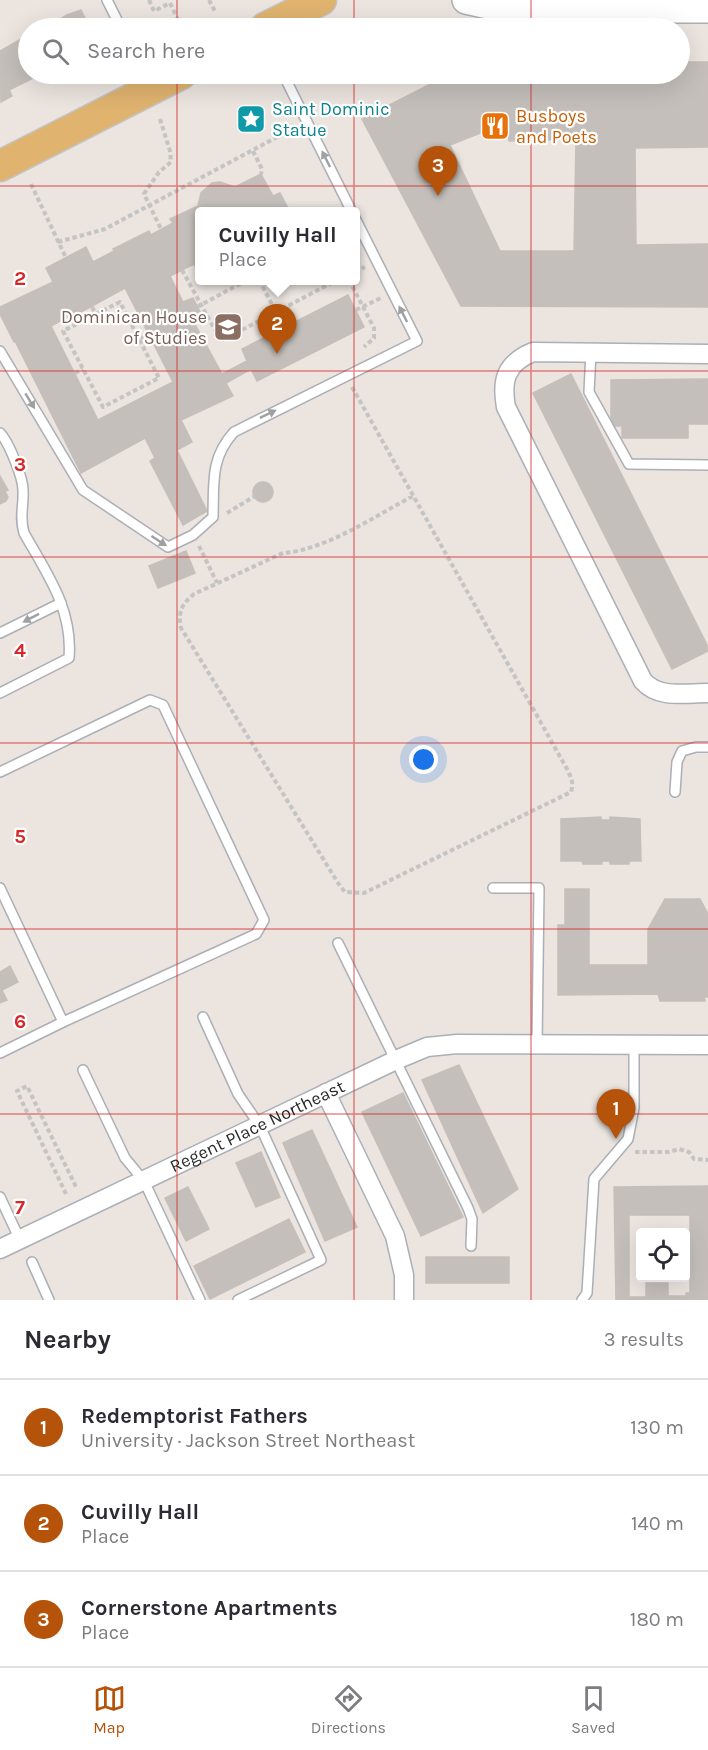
<!DOCTYPE html>
<html lang="en">
<head>
<meta charset="utf-8">
<style>
  body { margin:0; font-family:Karla,sans-serif; background:#f2f2f3; color:#2b2b33 }
  .controls { position:absolute; right:18px; bottom:18px; display:grid; overflow:hidden; border-radius:6px; box-shadow:0 6px 24px #0002 }
  .controls button { width:54px; height:54px; display:grid; place-items:center; padding:0; border:0; border-bottom:2px solid #e1e1e2; background:#fff; color:#2b2b33; font:30px sans-serif }
  .you { position:absolute; left:424px; top:760px; width:21px; height:21px; margin:-15px; border:4px solid #fff; border-radius:50%; background:#1a73e8; box-shadow:0 0 0 9px #1a73e833 }
  .badge { display:grid; place-items:center; width:39px; height:39px; border-radius:50%; background:#b45309; color:#fff; font-size:20px; font-weight:700 }
  .pin { position:absolute; translate:-50% -50px; filter:drop-shadow(0 2px 3px #0008) }
  .pin::after { content:''; position:absolute; top:32px; width:21px; height:18px; background:inherit; clip-path:polygon(0 0,100% 0,50% 100%) }
  .popup { position:absolute; left:195px; top:207px; width:165px; height:78px; box-sizing:border-box; display:grid; place-content:center; border-radius:6px; background:#fff; filter:drop-shadow(0 2px 4px #0005); font-size:20px; white-space:nowrap; color:#7c7c81 }
  .popup b { font-size:22px; color:#2b2b33 }
  .popup::after { content:''; position:absolute; left:50%; top:100%; margin-left:-12px; border:12px solid transparent; border-top-color:#fff }
  .list { margin:0; padding:0; list-style:none }
  h2 { display:flex; justify-content:space-between; align-items:center; height:78px; margin:0; padding:0 24px; font-size:26px }
  h2 small { font-size:20px; font-weight:400; color:#7c7c81 }
  .list li { display:grid; grid-template-columns:39px 1fr auto; gap:18px; align-items:center; box-sizing:border-box; height:96px; padding:0 24px; border-top:2px solid #e1e1e2 }
  .list b { display:block; font-size:22px; white-space:nowrap }
  .list p { margin:0; font-size:20px; white-space:nowrap; color:#7c7c81 }
  .list em { font-size:20px; font-style:normal; color:#7c7c81 }
  .icon { flex:none; width:33px; height:33px; fill:none; stroke:currentColor; stroke-width:2; stroke-linecap:round; stroke-linejoin:round }
  .map { position:relative; flex:none; width:708px; height:1300px; overflow:hidden }
  .search { position:absolute; background:#fff; box-shadow:0 6px 24px #0002; left:18px; right:18px; top:18px; height:66px; display:flex; align-items:center; gap:15px; box-sizing:border-box; padding:0 21px; border-radius:33px; color:#7c7c81; font-size:22px }
  .sheet { height:366px; background:#fff }
  nav { display:flex; justify-content:space-around; align-items:center; box-sizing:border-box; height:84px; border-top:2px solid #e1e1e2; background:#fff; font-size:16px; color:#7c7c81 }
  nav a { display:grid; justify-items:center; gap:3px }
  nav .on { color:#b45309 }
  .map>svg:first-child { display:block }
  .building { fill:#c4bfba; stroke:#c6bfb9; stroke-width:1.5; fill-rule:evenodd }
  .lines { fill:none; stroke-linecap:round; stroke-linejoin:round }
  .lane-casing { stroke:#abafb6; stroke-width:12 }
  .street-casing { stroke:#abafb6; stroke-width:21 }
  .secondary-casing { stroke:#abafb6; stroke-width:30 }
  .primary-casing { stroke:#c4c4c4; stroke-width:33 }
  .path { stroke:#c4c4c4; stroke-width:4; stroke-dasharray:4.5 3; stroke-linecap:butt }
  .lane { stroke:#fff; stroke-width:9 }
  .street { stroke:#fff; stroke-width:18 }
  .secondary { stroke:#fff; stroke-width:27 }
  .primary { stroke:#e0b36f; stroke-width:30 }
  .oneway { fill:#a0a0a0 }
  .grid { fill:none; stroke:#d62828; stroke-width:1.5; stroke-opacity:0.55 }
  .labels { text-anchor:middle; dominant-baseline:central; stroke-width:4.5; stroke-linejoin:round; paint-order:stroke }
  .culture-label { font-size:18px; fill:#0d838f; stroke:#fff; text-anchor:start }
  .food-label { font-size:18px; fill:#c56008; stroke:#fff; text-anchor:start }
  .education-label { font-size:18px; fill:#785e54; stroke:#fff; text-anchor:end }
  .street-label { font-size:18px; fill:#2b2b2b; stroke:#fff }
  .grid-label { font-size:20px; text-anchor:middle; font-weight:bold; fill:#d62828; stroke:#fff; stroke-width:4.5; stroke-linejoin:round; paint-order:stroke }
</style>
</head>
<body>
<div class="map">
<svg width="708" height="1300" viewBox="0 0 708 1300">
  <rect width="100%" height="100%" fill="#ebe4df"/>
  <g class="building">
    <polygon points="81,10 88,24 94,21 98,28 45,28 67,15"/>
    <polygon points="28,35 28,74 47,74 38,78 35,77 9,90 12,96 1,102 0,51"/>
    <path d="M 680,62 L 708,62 L 708,147 L 635,148 L 636,245 L 708,244 L 708,307 L 461,306 L 362,119 L 450,74 L 680,74 ZM 508,122 L 509,141 L 576,139 L 574,251 L 500,251 L 450,145 Z"/>
    <path d="M 261,174 L 273,196 L 280,193 L 290,212 L 199,212 L 199,266 L 196,268 L 194,264 L 170,276 L 183,302 L 193,298 L 200,312 L 191,317 L 222,374 L 247,361 L 242,349 L 348,295 L 364,327 L 257,381 L 251,369 L 226,383 L 233,396 L 181,420 L 192,442 L 177,450 L 207,511 L 183,525 L 150,461 L 155,458 L 145,438 L 81,473 L 15,341 L 14,342 L 0,314 L 0,307 L 53,282 L 46,268 L 86,247 L 93,262 L 114,251 L 113,249 L 149,231 L 151,235 L 173,223 L 170,219 L 198,206 L 201,193 L 212,183 L 220,182 L 235,187 ZM 125,288 L 173,382 L 98,420 L 51,326 L 71,315 L 72,317 Z"/>
    <polygon points="571,374 708,647 708,651 672,669 533,393"/>
    <polygon points="708,379 708,424 688,424 688,438 622,438 622,426 611,426 611,380"/>
    <polygon points="0,476 8,490 5,491 8,497 6,501 0,504"/>
    <circle cx="263" cy="492" r="10"/>
    <polygon points="186,551 195,573 158,588 149,566"/>
    <polygon points="601,817 601,820 610,820 610,817 640,819 641,861 629,861 629,864 610,864 610,861 602,861 602,864 583,864 582,861 561,861 561,819"/>
    <polygon points="565,889 589,889 589,965 648,965 648,929 665,899 700,899 708,914 708,997 704,997 705,1001 660,1001 658,994 558,995 558,925 565,925"/>
    <polygon points="10,966 18,982 2,990 7,1000 0,1003 0,972"/>
    <polygon points="459,1065 518,1189 483,1213 422,1080"/>
    <polygon points="403,1093 463,1217 421,1236 362,1112"/>
    <polygon points="312,1130 357,1227 325,1241 283,1143"/>
    <polygon points="261,1152 280,1197 256,1207 236,1163"/>
    <path d="M 708,1186 L 708,1300 L 616,1300 L 614,1187 ZM 629,1215 L 690,1215 L 690,1234 L 686,1234 L 686,1276 L 690,1276 L 690,1293 L 686,1293 L 686,1296 L 668,1296 L 668,1283 L 646,1283 L 646,1297 L 629,1297 Z"/>
    <polygon points="188,1187 209,1229 186,1241 165,1198"/>
    <polygon points="289,1219 305,1252 210,1299 194,1266"/>
    <rect x="426" y="1257" width="83" height="26"/>
  </g>
  <g class="lines">
    <g class="lane-casing">
      <g id="lane">
        <polyline points="107,0 121,28"/>
        <polyline points="283,74 352,212"/>
        <path d="M 0,351 L 83,490 L 168,547 L 193,535 L 213,517 C 214,484 210,458 234,432 L 417,341 L 355,218"/>
        <polyline points="591,352 589,392 629,464 708,465"/>
        <path d="M 0,433 C 9,442 23,478 23,490 C 24,507 19,516 24,533 C 47,574 73,609 69,658 L 0,693"/>
        <polyline points="0,633 61,603"/>
        <polyline points="0,772 150,700 163,705 264,920 256,934 63,1022 0,1053"/>
        <polyline points="675,792 677,762 682,751 696,747 708,747"/>
        <polyline points="0,888 63,1022"/>
        <polyline points="493,888 539,888 537,1045"/>
        <polyline points="338,943 468,1208 472,1219 471,1246"/>
        <polyline points="203,1017 238,1094 260,1126 321,1260 238,1300"/>
        <polyline points="83,1070 125,1158 144,1181 200,1300"/>
        <polyline points="0,1197 20,1240"/>
        <polyline points="32,1262 49,1300"/>
        <polyline points="582,1300 587,1293 594,1179 628,1139 634,1108 634,1045"/>
      </g>
    </g>
    <g class="street-casing">
      <g id="street">
        <path d="M 708,354 L 533,352 C 506,363 501,380 506,407 L 643,681 C 659,699 685,693 708,693"/>
        <polyline points="326,1093 395,1236 404,1275 404,1300"/>
        <path id="s1" d="M 0,1249 L 396,1060 L 427,1047 L 457,1044 L 708,1045"/>
      </g>
    </g>
    <g class="secondary-casing">
      <polyline id="secondary" points="466,0 506,9 708,9"/>
    </g>
    <g class="primary-casing">
      <g id="primary">
        <polyline points="265,28 321,0"/>
        <polyline points="0,166 181,74"/>
      </g>
    </g>
    <g class="path">
      <polyline points="149,0 154,11 170,3 182,28"/>
      <polyline points="209,0 216,13"/>
      <polyline points="160,119 170,151 171,162 159,172 144,194 161,229"/>
      <polyline points="253,151 262,169 261,174"/>
      <polyline points="31,184 66,258"/>
      <polyline points="58,242 105,229 294,128"/>
      <polyline points="182,270 221,341 337,280"/>
      <polyline points="355,272 365,267"/>
      <polyline points="259,280 276,312"/>
      <polyline points="349,280 374,328 374,338 364,347"/>
      <polyline points="92,307 96,314 63,331 103,407 159,378 139,339 149,335"/>
      <polyline points="197,307 247,280"/>
      <polyline points="356,310 381,298"/>
      <polyline points="96,314 120,302 139,339"/>
      <polyline points="75,373 83,369"/>
      <path d="M 352,387 L 567,769 C 571,778 574,782 571,792 L 364,893 L 345,892 L 338,883 L 181,628 C 178,612 181,605 194,594 L 283,553 C 326,550 375,516 413,496"/>
      <polyline points="227,513 255,496"/>
      <polyline points="199,546 217,583"/>
      <polyline points="635,1152 669,1152 679,1149 689,1152 694,1159 708,1160"/>
      <polyline points="66,1194 17,1091 27,1086 77,1189"/>
    </g>
    <use href="#lane" class="lane"/>
    <use href="#street" class="street"/>
    <use href="#secondary" class="secondary"/>
    <use href="#primary" class="primary"/>
  </g>
  <defs><path id="oneway-solid" d="M-6-.8H1V-3.2L6.5 0L1 3.2V.8H-6Z" transform="scale(1.5)"/></defs>
  <g class="oneway">
    <use href="#oneway-solid" transform="translate(326 159) rotate(-117)"/>
    <use href="#oneway-solid" transform="translate(403 314) rotate(-117)"/>
    <use href="#oneway-solid" transform="translate(30 401) rotate(59)"/>
    <use href="#oneway-solid" transform="translate(268 414) rotate(-26)"/>
    <use href="#oneway-solid" transform="translate(159 541) rotate(33)"/>
    <use href="#oneway-solid" transform="translate(31 618) rotate(153)"/>
  </g>
  <path class="grid" d="M 177,0 L 177,28M 354,0 L 354,28M 531,0 L 531,28M 177,74 L 177,1300M 354,74 L 354,1300M 531,74 L 531,1300M 0,186 L 708,186M 0,371 L 708,371M 0,557 L 708,557M 0,743 L 708,743M 0,929 L 708,929M 0,1114 L 708,1114"/>
  <defs>
    <g id="sight-square" transform="scale(1.5)"><rect x="-9" y="-9" width="18" height="18" rx="4" fill="#0f9aa8" stroke="#fff"/><path d="M0-6L1.8-2.2L6-1.7L2.9 1.2L3.7 5.4L0 3.3L-3.7 5.4L-2.9 1.2L-6-1.7L-1.8-2.2Z" fill="#fff"/></g>
    <g id="restaurant-square" transform="scale(1.5)"><rect x="-9" y="-9" width="18" height="18" rx="4" fill="#e8710a" stroke="#fff"/><path d="M-5-6h1v4h1v-4h1v4h1v-4h1v5L-1.5 .5V6h-2V.5L-5-1ZM5-6V6H3V1.5H1.5Q1.5-4 5-6Z" fill="#fff"/></g>
    <g id="university-square" transform="scale(1.5)"><rect x="-9" y="-9" width="18" height="18" rx="4" fill="#8d6e63" stroke="#fff"/><path d="M0-5L7-2L0 1L-7-2ZM-4 1L0 2.5L4 1V4Q0 6-4 4Z" fill="#fff"/></g>
  </defs>
  <g fill-rule="evenodd">
    <use href="#sight-square" x="251" y="119"/>
    <use href="#restaurant-square" x="495" y="126"/>
    <use href="#university-square" x="228" y="327"/>
  </g>
  <g class="labels">
    <g class="culture-label">
      <text x="272" y="109">Saint Dominic<tspan x="272" dy="21">Statue</tspan></text>
    </g>
    <g class="food-label">
      <text x="516" y="116">Busboys<tspan x="516" dy="21">and Poets</tspan></text>
    </g>
    <g class="education-label">
      <text x="207" y="317">Dominican House<tspan x="207" dy="21">of Studies</tspan></text>
    </g>
    <g class="street-label">
      <text stroke="none"><textPath href="#s1" startOffset="285">Regent Place Northeast</textPath></text>
    </g>
  </g>
  <g class="grid-label">
    <text x="20" y="285">2</text>
    <text x="20" y="471">3</text>
    <text x="20" y="657">4</text>
    <text x="20" y="843">5</text>
    <text x="20" y="1028">6</text>
    <text x="20" y="1214">7</text>
  </g>
</svg>
<div class="controls">
<button><svg class="icon" aria-label="locate" viewBox="0 0 24 24"><circle cx="12" cy="12" r="6"/><path d="M12 2v4M12 18v4M2 12h4M18 12h4"/></svg></button>
</div>
<div class="you"></div>
<div class="pin badge" style="left:616px;top:1139px">1</div>
<div class="pin badge" style="left:277px;top:354px">2</div>
<div class="popup"><b>Cuvilly Hall</b>Place</div>
<div class="pin badge" style="left:438px;top:196px">3</div>
<div class="search"><svg class="icon" aria-label="search" viewBox="0 0 24 24"><circle cx="10" cy="10" r="6"/><path d="M15 15l6 6"/></svg>Search here</div>
</div>
<section class="sheet">
<h2>Nearby<small>3 results</small></h2>
<ul class="list">
<li><span class="badge">1</span><div><b>Redemptorist Fathers</b><p>University · Jackson Street Northeast</p></div><em>130 m</em></li>
<li><span class="badge">2</span><div><b>Cuvilly Hall</b><p>Place</p></div><em>140 m</em></li>
<li><span class="badge">3</span><div><b>Cornerstone Apartments</b><p>Place</p></div><em>180 m</em></li>
</ul>
</section>
<nav>
<a class="on"><svg class="icon" aria-label="map" viewBox="0 0 24 24"><path d="M3 6l6-2 6 2 6-2v14l-6 2-6-2-6 2zM9 4v14M15 6v14"/></svg>Map</a>
<a><svg class="icon" aria-label="directions" viewBox="0 0 24 24"><path d="M12 3l9 9-9 9-9-9zM9 14v-3h6M13 9l2 2-2 2"/></svg>Directions</a>
<a><svg class="icon" aria-label="saved" viewBox="0 0 24 24"><path d="M7 4h10v16l-5-4-5 4z"/></svg>Saved</a>
</nav>
</body>
</html>
